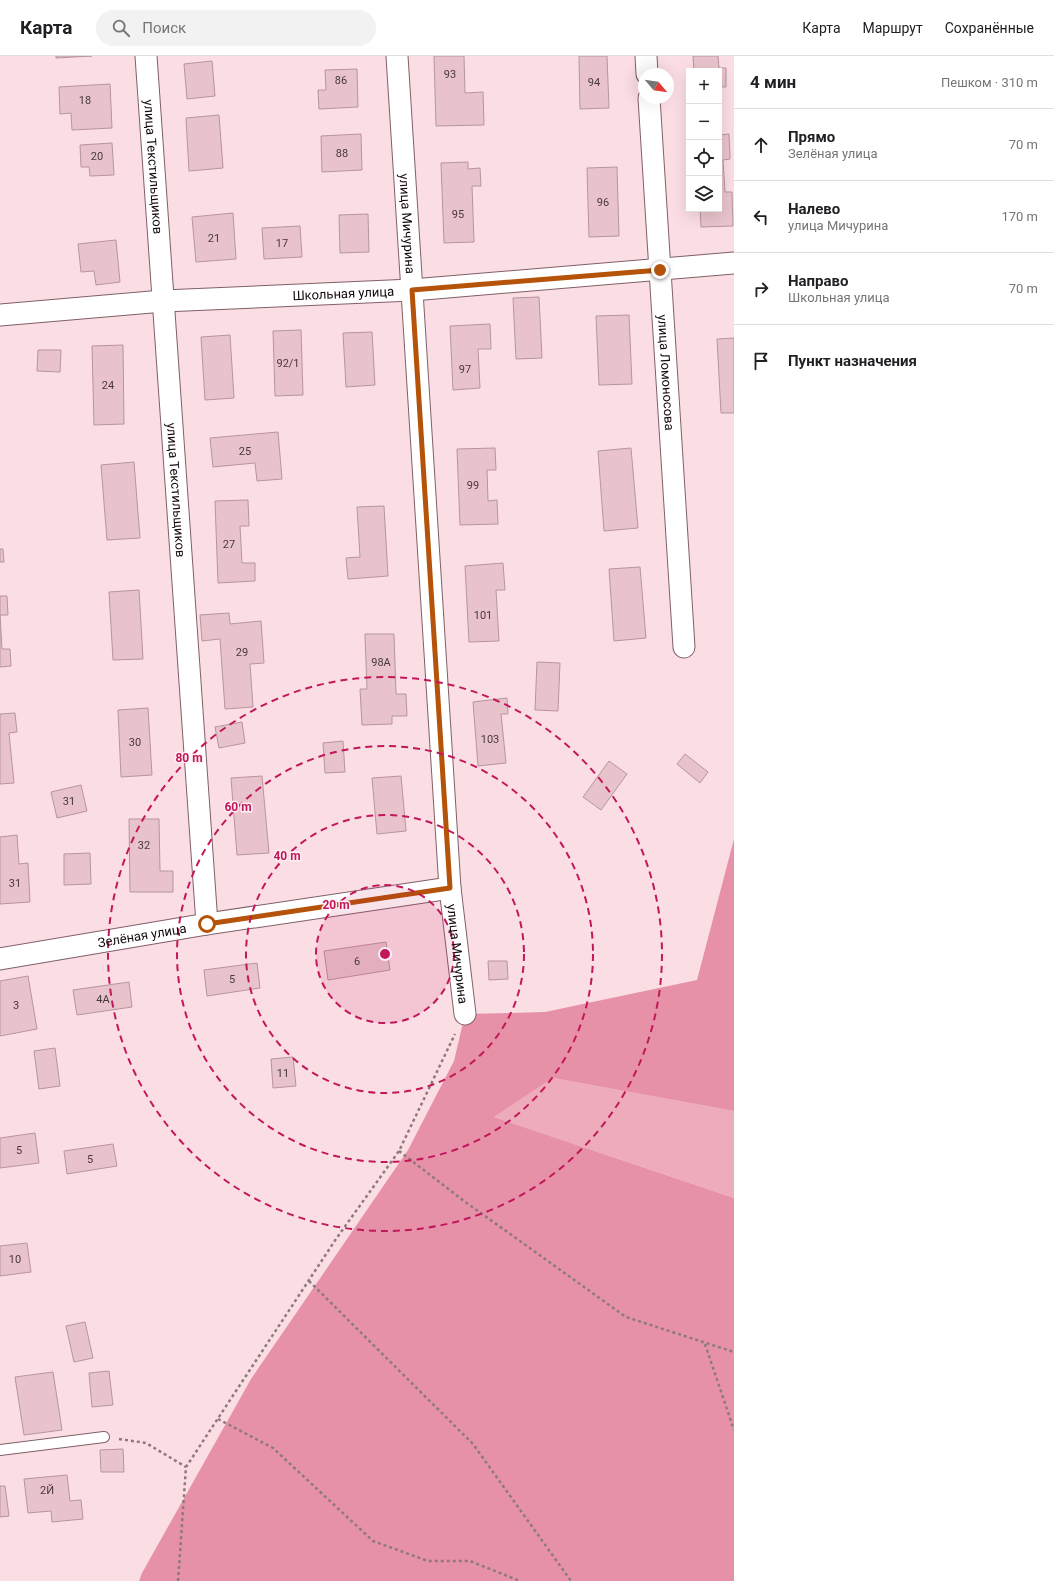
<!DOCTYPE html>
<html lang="ru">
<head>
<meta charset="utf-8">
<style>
  body { margin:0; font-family:Roboto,sans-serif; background:#f2f2f2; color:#202124 }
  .controls { position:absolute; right:12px; top:12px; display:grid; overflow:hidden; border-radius:0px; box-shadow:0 4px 16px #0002 }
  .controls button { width:36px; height:36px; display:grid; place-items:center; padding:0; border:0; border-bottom:1px solid #e0e0e0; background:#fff; color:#202124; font:20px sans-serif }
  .compass { position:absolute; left:638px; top:12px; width:36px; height:36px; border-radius:50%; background:#fff; box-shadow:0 4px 16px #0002; rotate:119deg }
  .stop { position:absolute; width:12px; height:12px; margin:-9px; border:3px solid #b45309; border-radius:50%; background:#fff }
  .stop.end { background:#b45309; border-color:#fff; box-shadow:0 1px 4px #0008 }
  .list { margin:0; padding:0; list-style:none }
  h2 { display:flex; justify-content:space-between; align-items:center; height:52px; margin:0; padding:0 16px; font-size:17px }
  h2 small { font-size:13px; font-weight:400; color:#757577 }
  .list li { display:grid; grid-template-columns:26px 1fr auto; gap:12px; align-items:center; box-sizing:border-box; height:72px; padding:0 16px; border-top:1px solid #e0e0e0 }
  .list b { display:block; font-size:15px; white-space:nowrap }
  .list p { margin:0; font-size:13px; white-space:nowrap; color:#757577 }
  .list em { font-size:13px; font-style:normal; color:#757577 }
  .icon { flex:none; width:22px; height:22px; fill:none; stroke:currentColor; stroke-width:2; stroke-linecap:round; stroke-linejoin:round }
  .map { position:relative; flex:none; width:734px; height:1525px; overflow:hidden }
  header { display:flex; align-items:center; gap:24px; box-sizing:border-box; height:56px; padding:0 20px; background:#fff; border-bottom:1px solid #e0e0e0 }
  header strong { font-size:19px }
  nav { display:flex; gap:22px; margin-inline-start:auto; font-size:14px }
  .search { width:280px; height:36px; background:#f2f2f2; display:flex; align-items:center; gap:10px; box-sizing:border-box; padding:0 14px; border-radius:22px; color:#757577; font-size:15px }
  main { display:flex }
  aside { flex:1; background:#fff }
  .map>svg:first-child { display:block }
  .green { fill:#edabbc }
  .forest { fill:#e791a9 }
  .building { fill:#e8c3cc; stroke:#b8959d }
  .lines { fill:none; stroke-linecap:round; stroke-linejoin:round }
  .service-casing { stroke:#806068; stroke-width:12 }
  .minor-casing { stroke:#806068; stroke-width:23 }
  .path { stroke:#8e797e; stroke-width:2.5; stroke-dasharray:3 3; stroke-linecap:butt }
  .service { stroke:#fff; stroke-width:10 }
  .minor { stroke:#fff; stroke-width:21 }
  .route { stroke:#b45309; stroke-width:5 }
  .ring { fill:none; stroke:#c2185b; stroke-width:2; stroke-dasharray:7 5 }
  .labels { text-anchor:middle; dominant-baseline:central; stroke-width:3; stroke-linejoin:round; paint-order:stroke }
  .number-label { font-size:11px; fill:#49383c }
  .street-label { font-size:13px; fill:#14090c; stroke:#feeff2 }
  .centre { fill:#c2185b; stroke:#feeff2; stroke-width:2 }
  .ring-label { font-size:12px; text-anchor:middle; font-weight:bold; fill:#c2185b; stroke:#feeff2; stroke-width:3; stroke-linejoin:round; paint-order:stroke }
</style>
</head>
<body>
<header>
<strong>Карта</strong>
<div class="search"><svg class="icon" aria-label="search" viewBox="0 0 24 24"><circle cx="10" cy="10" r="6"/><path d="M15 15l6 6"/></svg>Поиск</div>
<nav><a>Карта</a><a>Маршрут</a><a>Сохранённые</a></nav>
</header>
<main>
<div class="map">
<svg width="734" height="1525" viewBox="0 0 734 1525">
  <rect width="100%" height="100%" fill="#fbdde4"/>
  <polygon class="green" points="553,1022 734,1055 734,1142 494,1061"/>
  <polygon class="forest" points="734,783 734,1055 553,1022 494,1061 734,1142 734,1525 139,1525 142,1517 251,1323 408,1094 454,1005 465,958 545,956 697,924"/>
  <g class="building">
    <polygon points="56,0 92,0 56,2"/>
    <polygon points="434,0 464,0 465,37 483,36 484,69 436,70"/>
    <polygon points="579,0 607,0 609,52 580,53"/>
    <polygon points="693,0 718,0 719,12 726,12 726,31 719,31 719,15 694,15"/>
    <polygon points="212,5 215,40 187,43 184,8"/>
    <polygon points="357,13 358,51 319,53 318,34 326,34 325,14"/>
    <polygon points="110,28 112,72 72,74 71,57 60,58 59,31"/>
    <polygon points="219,59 223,112 189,115 186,62"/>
    <polygon points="361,78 362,114 322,116 321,80"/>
    <polygon points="729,78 730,103 723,104 725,136 732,136 733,170 701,171 700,153 719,153 719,79"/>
    <polygon points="112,87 114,119 90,120 89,111 81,111 80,89"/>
    <polygon points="468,106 468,113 480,112 481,130 472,130 474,186 444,187 441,107"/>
    <polygon points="617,111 619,180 589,181 587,112"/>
    <polygon points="233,157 236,203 196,206 192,161"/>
    <polygon points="368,158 369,196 340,197 339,159"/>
    <polygon points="300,170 302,201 264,203 262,172"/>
    <polygon points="116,184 120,226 96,229 94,215 81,216 78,188"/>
    <polygon points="539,241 542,302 516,303 513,242"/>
    <polygon points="629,259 632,328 599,329 596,260"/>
    <polygon points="490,268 491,293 478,293 480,332 453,334 450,270"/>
    <polygon points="301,274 303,339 275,340 273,275"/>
    <polygon points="372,276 375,329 346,331 343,277"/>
    <polygon points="230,279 234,342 205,344 201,281"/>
    <polygon points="734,282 734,357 721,357 717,283"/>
    <polygon points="123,289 124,368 94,369 92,290"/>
    <polygon points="38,294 61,294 60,316 37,315"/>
    <polygon points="278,376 282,423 257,425 255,407 213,411 210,382"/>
    <polygon points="495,392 496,414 487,414 488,445 497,444 498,468 460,469 457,393"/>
    <polygon points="631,392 638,472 604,475 598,395"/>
    <polygon points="134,406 140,482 107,484 101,409"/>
    <polygon points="248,444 249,470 240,470 242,507 255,507 255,525 218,527 215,445"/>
    <polygon points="384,450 388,520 348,523 346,502 360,501 357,451"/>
    <polygon points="0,493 3,493 4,506 0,506"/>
    <polygon points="503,507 505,534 496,534 499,585 469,586 465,510"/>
    <polygon points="640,511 646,582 614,585 609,513"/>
    <polygon points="139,534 143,603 113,604 109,536"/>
    <polygon points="0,540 7,540 8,559 0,559 2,593 10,593 11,610 0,611"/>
    <polygon points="229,557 230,568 261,565 264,607 250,608 253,651 225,653 220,583 202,585 200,559"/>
    <polygon points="365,578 394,578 396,638 406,638 407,660 392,660 392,668 362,669 360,633 367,633"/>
    <polygon points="537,606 560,607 558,655 535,654"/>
    <polygon points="507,642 508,658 501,658 506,707 478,710 473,646"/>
    <polygon points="148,652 152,719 121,721 118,654"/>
    <polygon points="15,657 17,676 9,677 14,727 0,728 0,658"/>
    <polygon points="242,666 245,687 219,692 215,671"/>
    <polygon points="343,685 345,716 325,717 323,687"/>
    <polygon points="685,698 708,716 700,727 677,708"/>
    <polygon points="609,705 627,718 601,754 583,741"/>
    <polygon points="262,720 269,797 237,799 231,722"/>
    <polygon points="401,720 406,775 377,778 372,722"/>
    <polygon points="81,729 87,755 57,762 51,736"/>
    <polygon points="129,763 159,763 160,815 173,815 173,836 130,836"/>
    <polygon points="17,779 19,808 28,807 30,846 0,848 0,781"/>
    <polygon points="90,797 91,828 64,829 64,798"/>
    <polygon points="386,886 390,914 328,924 324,895"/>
    <polygon points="488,905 507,905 508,923 489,924"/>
    <polygon points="257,907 260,932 207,940 204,914"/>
    <polygon points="28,920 37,973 0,980 0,925"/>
    <polygon points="129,926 132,951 77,959 73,934"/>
    <polygon points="55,992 60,1030 39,1033 34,995"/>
    <polygon points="293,1001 296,1030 273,1032 271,1003"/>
    <polygon points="35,1077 39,1107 0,1112 0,1082"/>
    <polygon points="113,1088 117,1110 67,1118 64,1095"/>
    <polygon points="27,1187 31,1216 0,1220 0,1190"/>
    <polygon points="85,1266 93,1302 74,1306 66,1270"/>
    <polygon points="109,1315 113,1349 92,1351 89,1317"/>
    <polygon points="53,1316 62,1374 24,1379 15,1321"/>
    <polygon points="123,1393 124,1416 101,1416 100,1394"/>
    <polygon points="67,1419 70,1445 81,1444 83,1463 52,1466 51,1455 28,1457 24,1423"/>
    <polygon points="0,1430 5,1430 9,1460 0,1461"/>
  </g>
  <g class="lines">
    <g class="service-casing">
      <polyline id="service" points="0,1394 104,1381"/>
    </g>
    <g class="minor-casing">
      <g id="minor">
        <path id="s1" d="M 146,0 L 207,868"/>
        <path id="s2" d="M 397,0 L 450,832 L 465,958"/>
        <polyline points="646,0 647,18"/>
        <path id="s3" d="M 649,42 L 684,591"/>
        <path id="s4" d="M 0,259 L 163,245 L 412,234 L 734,207"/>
        <path id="s5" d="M 0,903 L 207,868 L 450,832"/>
      </g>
    </g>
    <g class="path">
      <polyline points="399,1095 464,1145 626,1261 734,1296"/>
      <polyline points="309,1225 473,1388 571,1525"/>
      <polyline points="705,1288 734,1374"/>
      <polyline points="218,1363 273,1392 373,1485 428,1505 470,1505 520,1525"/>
      <polyline points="119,1383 146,1387 186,1411"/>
      <polyline points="178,1525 186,1411 336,1183 399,1095 455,978"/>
    </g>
    <use href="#service" class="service"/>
    <use href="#minor" class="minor"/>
  </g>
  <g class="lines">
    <polyline class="route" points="207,868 450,832 412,234 660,214"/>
  </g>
  <circle cx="385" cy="898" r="69" fill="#c2185b" fill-opacity=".12"/>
  <g class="ring">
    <circle cx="385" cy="898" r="69"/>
    <circle cx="385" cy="898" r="139"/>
    <circle cx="385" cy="898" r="208"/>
    <circle cx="385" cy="898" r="277"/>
  </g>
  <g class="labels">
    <g class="number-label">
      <text x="450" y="18">93</text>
      <text x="341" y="24">86</text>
      <text x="594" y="26">94</text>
      <text x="85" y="44">18</text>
      <text x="342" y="97">88</text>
      <text x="97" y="100">20</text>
      <text x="603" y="146">96</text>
      <text x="458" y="158">95</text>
      <text x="214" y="182">21</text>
      <text x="282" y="187">17</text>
      <text x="288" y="307">92/1</text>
      <text x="465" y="313">97</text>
      <text x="108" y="329">24</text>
      <text x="245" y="395">25</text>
      <text x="473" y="429">99</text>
      <text x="229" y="488">27</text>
      <text x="483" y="559">101</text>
      <text x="242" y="596">29</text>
      <text x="381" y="606">98А</text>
      <text x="490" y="683">103</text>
      <text x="135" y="686">30</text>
      <text x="69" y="745">31</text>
      <text x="144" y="789">32</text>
      <text x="15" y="827">31</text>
      <text x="357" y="905">6</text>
      <text x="232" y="923">5</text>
      <text x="103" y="943">4А</text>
      <text x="16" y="949">3</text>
      <text x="283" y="1017">11</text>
      <text x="19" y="1094">5</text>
      <text x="90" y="1103">5</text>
      <text x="15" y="1203">10</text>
      <text x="47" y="1434">2Й</text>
    </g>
    <g class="street-label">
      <text stroke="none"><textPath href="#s1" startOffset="111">улица Текстильщиков</textPath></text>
      <text stroke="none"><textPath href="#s2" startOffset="168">улица Мичурина</textPath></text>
      <text stroke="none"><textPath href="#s4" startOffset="344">Школьная улица</textPath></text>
      <text stroke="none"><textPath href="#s3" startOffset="275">улица Ломоносова</textPath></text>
      <text stroke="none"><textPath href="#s1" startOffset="435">улица Текстильщиков</textPath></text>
      <text stroke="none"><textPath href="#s5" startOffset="144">Зелёная улица</textPath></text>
      <text stroke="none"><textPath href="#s2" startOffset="900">улица Мичурина</textPath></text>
    </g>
  </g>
  <circle cx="385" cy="898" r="6" class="centre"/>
  <g class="ring-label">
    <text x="189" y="706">80 m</text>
    <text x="238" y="755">60 m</text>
    <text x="287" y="804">40 m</text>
    <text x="336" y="853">20 m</text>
  </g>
</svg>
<div class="controls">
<button>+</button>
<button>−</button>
<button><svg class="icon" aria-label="locate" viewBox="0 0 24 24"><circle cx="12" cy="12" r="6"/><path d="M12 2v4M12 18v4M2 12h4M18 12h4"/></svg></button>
<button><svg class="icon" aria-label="layers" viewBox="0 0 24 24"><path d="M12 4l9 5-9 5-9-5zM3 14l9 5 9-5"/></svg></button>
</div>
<svg class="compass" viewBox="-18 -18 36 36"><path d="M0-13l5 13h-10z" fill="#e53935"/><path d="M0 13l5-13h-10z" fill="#757577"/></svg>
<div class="stop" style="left:207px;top:868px"></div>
<div class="stop end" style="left:660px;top:214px"></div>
</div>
<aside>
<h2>4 мин<small>Пешком · 310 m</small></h2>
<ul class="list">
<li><svg class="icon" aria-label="ahead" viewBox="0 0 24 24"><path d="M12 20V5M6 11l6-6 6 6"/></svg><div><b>Прямо</b><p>Зелёная улица</p></div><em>70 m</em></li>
<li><svg class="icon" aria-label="left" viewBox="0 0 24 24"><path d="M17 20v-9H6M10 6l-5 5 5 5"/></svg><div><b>Налево</b><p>улица Мичурина</p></div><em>170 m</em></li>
<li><svg class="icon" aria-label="right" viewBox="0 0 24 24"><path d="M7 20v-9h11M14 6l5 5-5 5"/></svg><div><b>Направо</b><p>Школьная улица</p></div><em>70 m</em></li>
<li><svg class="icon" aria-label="arrive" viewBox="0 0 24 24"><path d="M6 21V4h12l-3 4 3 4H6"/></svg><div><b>Пункт назначения</b></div></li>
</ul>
</aside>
</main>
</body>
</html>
